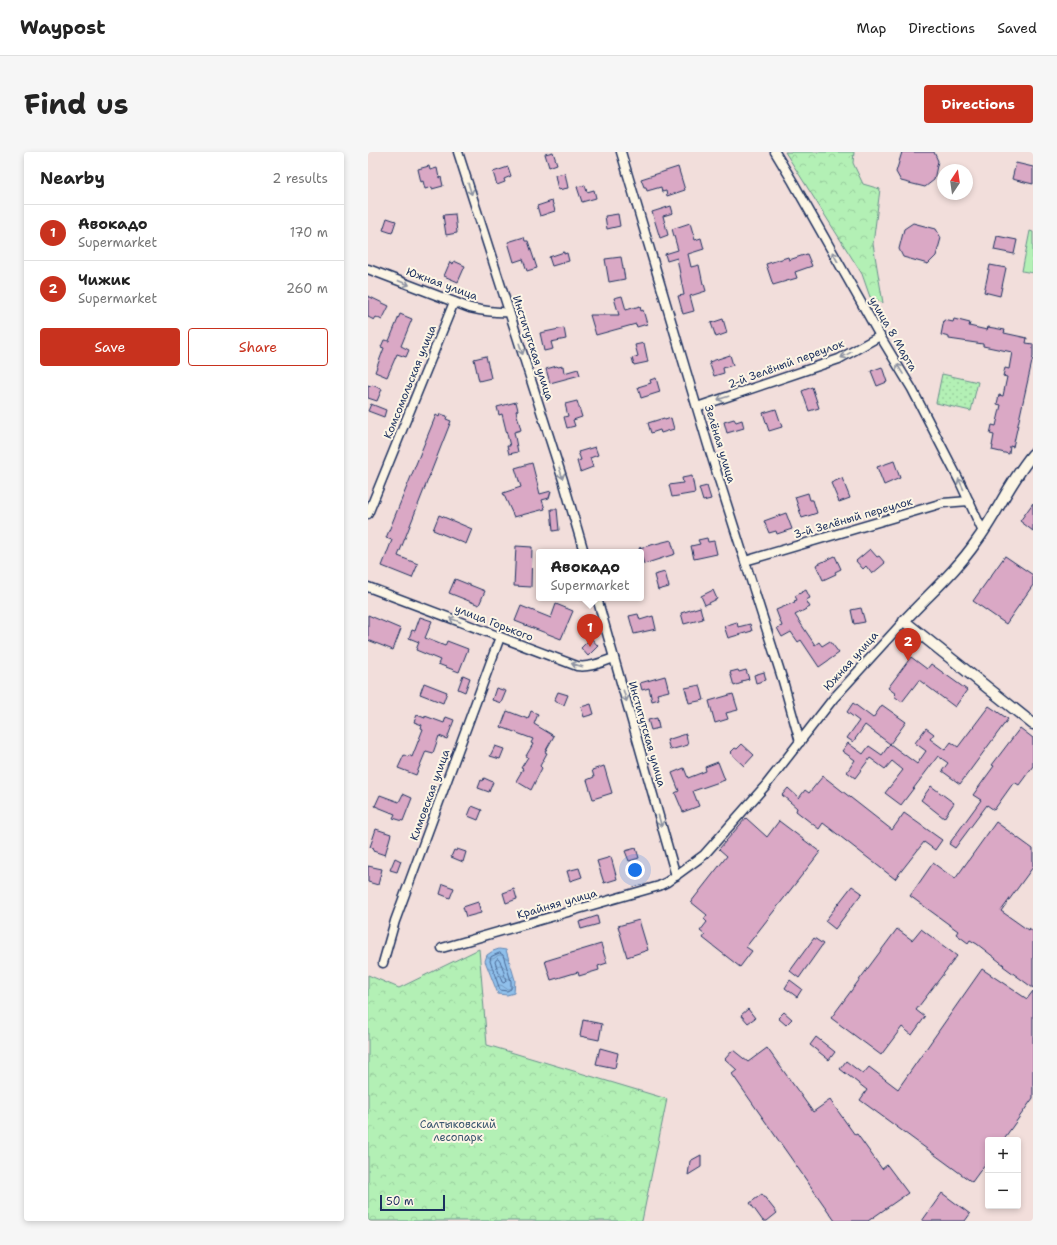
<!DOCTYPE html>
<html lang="en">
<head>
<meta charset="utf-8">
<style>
  body { margin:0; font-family:"Shantell Sans",sans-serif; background:#f6f6f6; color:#222 }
  .controls { position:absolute; right:12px; bottom:12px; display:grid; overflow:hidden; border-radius:4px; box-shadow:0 2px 6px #0003 }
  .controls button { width:36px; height:36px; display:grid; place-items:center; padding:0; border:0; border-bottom:1px solid #e0e0e0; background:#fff; color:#222; font:20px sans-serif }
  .compass { position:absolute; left:569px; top:12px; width:36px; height:36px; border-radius:50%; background:#fff; box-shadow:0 2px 6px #0003; rotate:13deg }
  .scale { position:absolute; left:12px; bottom:10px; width:65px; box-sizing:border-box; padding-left:4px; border:2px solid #1b2f5e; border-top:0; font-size:11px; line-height:14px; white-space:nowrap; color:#1b2f5e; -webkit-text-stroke:3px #fcf5e5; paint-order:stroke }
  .you { position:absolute; left:267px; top:718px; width:14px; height:14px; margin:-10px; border:3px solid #fff; border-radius:50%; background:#1a73e8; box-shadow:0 0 0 6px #1a73e833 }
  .badge { display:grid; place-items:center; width:26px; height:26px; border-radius:50%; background:#c8321e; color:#fff; font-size:13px; font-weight:700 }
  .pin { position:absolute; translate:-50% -33px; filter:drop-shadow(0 1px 2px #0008) }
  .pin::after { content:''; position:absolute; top:21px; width:14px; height:12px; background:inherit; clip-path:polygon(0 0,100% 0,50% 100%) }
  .popup { position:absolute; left:168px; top:397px; width:108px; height:52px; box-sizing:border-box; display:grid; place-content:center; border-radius:4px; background:#fff; filter:drop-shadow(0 1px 3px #0005); font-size:13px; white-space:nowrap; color:#767676 }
  .popup b { font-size:15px; color:#222 }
  .popup::after { content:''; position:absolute; left:50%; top:100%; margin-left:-8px; border:8px solid transparent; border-top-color:#fff }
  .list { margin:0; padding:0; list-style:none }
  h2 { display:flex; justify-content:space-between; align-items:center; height:52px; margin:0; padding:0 16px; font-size:17px }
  h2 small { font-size:13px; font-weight:400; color:#767676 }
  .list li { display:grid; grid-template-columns:26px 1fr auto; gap:12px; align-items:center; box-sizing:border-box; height:56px; padding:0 16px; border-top:1px solid #e0e0e0 }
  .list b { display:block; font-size:15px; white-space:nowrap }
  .list p { margin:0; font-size:13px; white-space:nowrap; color:#767676 }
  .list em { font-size:13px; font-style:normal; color:#767676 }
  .actions { display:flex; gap:8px; padding:12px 16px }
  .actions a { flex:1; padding:9px 0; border:1px solid #c8321e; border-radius:4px; text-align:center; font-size:14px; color:#c8321e }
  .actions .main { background:#c8321e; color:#fff }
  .map { position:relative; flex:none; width:665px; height:1069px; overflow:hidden; border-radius:4px }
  header { display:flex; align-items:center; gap:24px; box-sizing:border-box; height:56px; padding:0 20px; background:#fff; border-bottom:1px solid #e0e0e0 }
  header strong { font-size:19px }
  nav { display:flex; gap:22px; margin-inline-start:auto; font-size:14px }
  .intro { display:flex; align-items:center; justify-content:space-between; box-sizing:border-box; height:96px; padding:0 24px }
  h1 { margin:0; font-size:28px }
  .button { padding:10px 18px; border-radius:4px; background:#c8321e; color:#fff; font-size:14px; font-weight:700 }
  main { display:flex; gap:24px; padding:0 24px }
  aside { flex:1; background:#fff; border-radius:4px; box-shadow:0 2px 6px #0003 }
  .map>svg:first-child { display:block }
  .grass { fill:url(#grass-dots); stroke:#67908a }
  .forest { fill:url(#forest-crowns); stroke:#67908a }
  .garden { fill:#b3f0b5; stroke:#67908a }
  .water { fill:url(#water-waves); stroke:#6186b3 }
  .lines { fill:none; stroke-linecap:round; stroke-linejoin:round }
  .shore { stroke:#4a6996; stroke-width:1 }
  .building { fill:#daa8c5; stroke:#1b2f5e }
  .minor-casing { stroke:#1b2f5e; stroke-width:11 }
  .tertiary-casing { stroke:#1b2f5e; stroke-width:13 }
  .minor { stroke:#fcf5e5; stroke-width:8 }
  .tertiary { stroke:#fcf5e5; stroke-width:10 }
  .oneway { stroke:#8c92a2 }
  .labels { text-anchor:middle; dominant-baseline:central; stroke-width:4; stroke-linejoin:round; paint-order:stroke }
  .street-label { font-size:11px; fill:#1b2f5e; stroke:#fcf5e5 }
  .park-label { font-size:11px; fill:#39566f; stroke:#fcf5e5 }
</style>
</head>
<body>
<header>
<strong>Waypost</strong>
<nav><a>Map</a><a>Directions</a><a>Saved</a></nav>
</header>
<div class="intro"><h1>Find us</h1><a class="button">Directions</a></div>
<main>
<aside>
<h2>Nearby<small>2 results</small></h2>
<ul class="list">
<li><span class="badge">1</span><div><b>Авокадо</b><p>Supermarket</p></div><em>170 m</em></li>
<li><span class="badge">2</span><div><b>Чижик</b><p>Supermarket</p></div><em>260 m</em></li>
</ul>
<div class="actions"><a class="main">Save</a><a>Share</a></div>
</aside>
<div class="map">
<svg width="665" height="1069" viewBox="0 0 665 1069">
  <defs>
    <pattern id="grass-dots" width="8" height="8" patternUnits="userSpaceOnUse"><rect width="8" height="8" fill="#b3f0b5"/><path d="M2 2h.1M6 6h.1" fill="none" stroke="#99ce9e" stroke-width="1.8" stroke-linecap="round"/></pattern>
    <pattern id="forest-crowns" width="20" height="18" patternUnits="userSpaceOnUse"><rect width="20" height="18" fill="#b3f0b5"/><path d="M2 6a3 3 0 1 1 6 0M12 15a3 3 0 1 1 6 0" fill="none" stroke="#99ce9e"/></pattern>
    <pattern id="water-waves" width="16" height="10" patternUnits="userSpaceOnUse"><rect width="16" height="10" fill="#90c0eb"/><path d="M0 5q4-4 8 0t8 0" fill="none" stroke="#759cc2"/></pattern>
  </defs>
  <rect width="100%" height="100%" fill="#f2dedb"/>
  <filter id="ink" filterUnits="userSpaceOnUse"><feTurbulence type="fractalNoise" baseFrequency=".025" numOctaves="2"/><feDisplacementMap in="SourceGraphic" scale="8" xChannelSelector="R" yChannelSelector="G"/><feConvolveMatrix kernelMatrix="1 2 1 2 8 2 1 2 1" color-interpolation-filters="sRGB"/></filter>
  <g filter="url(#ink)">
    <polygon class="grass" points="574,222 610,230 603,259 568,251"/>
    <g class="forest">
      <polygon points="417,0 486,0 485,11 495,32 512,37 505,92 515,151 502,145 494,122"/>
      <polygon points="111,797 119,893 299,947 274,1069 0,1069 0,823 31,836"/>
    </g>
    <polygon class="garden" points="662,79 665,80 665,121 654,119"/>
    <polygon class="water" points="131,797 138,798 147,828 146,841 139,843 130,842 117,809 119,803 125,799"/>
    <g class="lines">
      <g class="shore">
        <polygon points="132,801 135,803 143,829 143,837 139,839 132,838 122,809 123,805"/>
        <path d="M 130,807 C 135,812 136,822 138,829 L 136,831 L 134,830 L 127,810 L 128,808 Z"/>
      </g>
    </g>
    <g class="building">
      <polygon points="185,0 189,12 181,15 177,2"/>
      <polygon points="534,0 566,0 570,9 566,28 557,35 533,29 528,20"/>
      <polygon points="648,11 665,15 665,32 644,27"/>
      <polygon points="61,14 62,18 69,16 71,26 73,25 75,34 64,37 64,35 57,37 55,29 53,30 50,17"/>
      <polygon points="140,15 143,24 136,27 137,30 129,33 125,20"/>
      <polygon points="310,15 317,38 299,44 298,39 294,40 293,35 279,39 278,35 276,35 273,27"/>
      <polygon points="197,21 200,36 190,38 187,23"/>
      <polygon points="217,33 219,40 226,38 228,46 214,50 209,35"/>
      <polygon points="184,49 187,59 172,64 169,54"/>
      <polygon points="303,54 305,61 295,64 300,83 292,86 284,60"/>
      <polygon points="87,62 89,81 78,83 75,63"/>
      <polygon points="250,62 252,74 239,77 237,64"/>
      <polygon points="19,66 28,69 24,81 15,78"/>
      <polygon points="322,71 327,88 333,86 336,97 320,102 323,115 331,113 335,132 336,132 338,139 322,144 326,159 315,162 310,144 316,143 309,106 299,109 297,102 310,98 304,77"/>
      <polygon points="545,71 568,77 573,86 568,104 560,112 535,105 531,97 536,77"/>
      <polygon points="629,84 649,88 646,102 626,98"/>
      <polygon points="156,85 157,89 160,89 169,116 159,119 155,107 146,110 140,90"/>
      <polygon points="196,100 196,102 199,101 201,109 184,114 181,105"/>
      <polygon points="439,102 444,114 427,120 429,126 405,133 398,112 420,105 421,108"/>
      <polygon points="253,105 257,127 241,130 237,107"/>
      <polygon points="86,109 97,114 90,130 76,124 82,110 85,112"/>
      <polygon points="622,113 638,116 632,144 616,140"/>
      <polygon points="0,144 21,154 14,168 8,165 6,168 0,165"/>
      <polygon points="254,144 258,158 272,154 273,159 275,158 279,172 269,175 268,172 228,183 222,163 251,163 246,146"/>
      <polygon points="32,162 44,167 33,194 41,198 38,205 29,202 19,225 7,220 16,196 13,195 16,188 21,189"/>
      <polygon points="355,167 359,181 348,185 343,171"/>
      <polygon points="586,167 602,171 601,174 619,178 620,175 637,178 636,181 659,186 658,191 665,192 665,205 645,295 642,294 641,302 624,298 625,294 624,294 626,283 622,282 624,273 628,274 633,253 629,252 631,243 635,244 639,225 635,224 637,216 641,217 644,200 615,194 615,192 581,187 581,185 573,183 576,168 585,170"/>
      <polygon points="196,176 198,187 183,190 185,197 176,199 172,181"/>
      <polygon points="276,191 280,210 266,213 264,206 270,204 267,193"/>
      <polygon points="362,203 365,213 355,216 356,221 346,224 341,210"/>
      <polygon points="118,204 123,226 111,229 106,207"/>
      <polygon points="189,214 190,215 195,214 196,221 210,217 212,223 182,231 178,217"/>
      <polygon points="514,215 519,230 509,234 503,219"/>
      <polygon points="288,226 292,240 273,246 270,235 283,231 282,228"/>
      <polygon points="0,233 3,234 4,233 14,237 9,249 0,246"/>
      <polygon points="444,235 451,256 441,259 434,239"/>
      <polygon points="209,249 214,265 205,268 207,274 199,276 196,265 200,264 197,252"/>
      <polygon points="148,250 150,258 148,259 153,278 146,280 150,300 141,302 139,294 142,294 134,262 131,263 129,255"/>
      <polygon points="3,252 18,258 16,265 0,259"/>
      <polygon points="408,257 414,275 401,279 395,261"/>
      <polygon points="72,262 79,264 78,267 83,269 30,404 50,412 44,426 14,414 24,388 18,386 68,263 71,265"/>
      <polygon points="296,266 297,268 303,266 306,277 293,281 292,278 283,281 280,271"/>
      <polygon points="366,267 368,270 374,268 376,276 359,281 356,270"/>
      <polygon points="227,295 230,303 222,306 225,315 212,320 209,309 213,308 210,300"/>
      <polygon points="526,309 532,326 516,333 509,315"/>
      <polygon points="164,311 172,342 183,339 181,346 174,348 177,357 146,365 135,341 153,335 147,316"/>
      <polygon points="324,324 327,341 304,345 301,333 315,331 314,326"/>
      <polygon points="474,326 482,346 471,350 463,331"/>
      <polygon points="339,334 343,347 335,349 331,336"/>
      <polygon points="440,341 442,348 445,348 449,361 434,366 427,345"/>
      <polygon points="665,351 665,379 652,369"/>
      <polygon points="183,357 189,357 191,378 185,379"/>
      <polygon points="418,361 424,377 409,382 408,379 401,381 396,369"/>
      <polygon points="71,363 104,377 98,392 65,378"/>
      <polygon points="339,386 340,390 346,389 349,402 326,407 323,394 332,392 330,388"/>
      <polygon points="303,388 307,402 276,412 271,396"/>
      <polygon points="148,394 164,395 163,435 146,434"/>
      <polygon points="502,397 509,405 511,404 517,411 504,422 498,414 495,417 488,409"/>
      <polygon points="467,404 473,417 467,420 468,422 455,428 448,413"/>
      <polygon points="637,404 665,423 665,433 638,472 605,449"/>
      <polygon points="297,420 301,435 290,438 286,423"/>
      <polygon points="87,427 117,439 111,453 81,441"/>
      <polygon points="345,438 349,447 337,453 333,444"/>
      <polygon points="438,438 442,446 438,448 442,455 427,463 447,493 451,490 454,494 462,489 471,501 451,515 433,488 430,490 423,480 414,485 409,476 414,474 408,458 427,450 426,449 429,448 427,444"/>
      <polygon points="188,452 205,459 193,487 147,469 153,454 183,466"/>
      <polygon points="332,455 335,467 316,472 313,461"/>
      <polygon points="493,456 497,470 486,472 483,458"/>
      <polygon points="270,462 272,468 285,464 288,477 266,482 261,464"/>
      <polygon points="0,463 33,477 25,498 0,488"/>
      <polygon points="52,465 64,469 57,486 77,494 79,489 100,497 91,520 70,512 72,508 48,498 51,490 41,486 44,478 47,479"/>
      <polygon points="369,470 370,475 382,472 384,479 360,486 356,474"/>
      <polygon points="223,486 230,494 220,504 213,496"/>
      <polygon points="543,505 559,517 563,512 599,538 587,555 551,528 534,550 526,544 528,542 520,536"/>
      <polygon points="370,518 371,520 378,518 381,527 374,529 374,531 366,534 362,520"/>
      <polygon points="396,520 398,528 388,531 386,523"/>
      <polygon points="95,523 102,526 97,540 90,537"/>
      <polygon points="297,524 301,539 289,542 291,547 284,549 281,536 274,538 272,531"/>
      <polygon points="56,531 79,540 75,551 52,542"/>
      <polygon points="332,533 336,548 321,551 317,536"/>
      <polygon points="128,536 138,539 133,551 124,548"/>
      <polygon points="190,540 200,543 196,553 186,549"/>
      <polygon points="365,542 370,558 358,561 360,567 347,571 341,549"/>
      <polygon points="485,551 505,566 514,553 538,570 522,592 497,573 485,590 479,586 491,569 479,560"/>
      <polygon points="223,552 226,562 216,565 213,555"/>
      <polygon points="621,554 640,567 592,632 574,619 580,611 570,604 533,653 517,641 535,618 524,609 517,617 502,606 487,626 479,620 487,608 474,599 480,591 495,602 501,594 514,603 522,592 549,612 558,599 547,591 558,576 566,582 562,587 577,598 583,590 590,595"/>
      <polygon points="139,559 160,567 163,559 170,562 166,572 186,584 177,600 179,601 172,614 174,616 163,638 148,629 155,617 153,616 160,605 158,604 165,592 163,591 165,587 133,575"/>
      <polygon points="49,563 57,566 57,564 76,571 78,565 86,568 79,587 71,584 65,601 58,599 48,623 30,616 36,603 40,605 41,603 44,605 55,577 53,576 54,573 46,570"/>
      <polygon points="289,566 291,576 283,578 280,568"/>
      <polygon points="652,576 665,586 665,614 651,633 646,630 626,658 619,653 587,696 581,692 613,648 605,643 626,614 624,613"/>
      <polygon points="318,582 320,593 302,598 299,588"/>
      <polygon points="374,592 386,603 376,614 362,601 367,596 369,597"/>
      <polygon points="127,594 136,597 132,607 122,604"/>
      <polygon points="350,610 357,628 325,639 331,654 315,660 307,641 311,639 304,621 316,616 320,626 338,619 337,615"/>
      <polygon points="236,614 244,641 225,647 219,628 226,625 224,618"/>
      <polygon points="455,624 524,678 536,661 574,688 567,698 556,690 527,727 455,671 451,677 428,659 429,656 414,643 420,636 431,646 437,638 441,641"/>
      <polygon points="116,626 125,630 121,640 110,636 113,628 115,629"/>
      <polygon points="563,634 586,651 576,666 553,648"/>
      <polygon points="35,642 44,646 35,669 25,666 27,662 7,654 12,643 31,650"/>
      <polygon points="104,654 114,658 110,668 100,664"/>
      <polygon points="378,666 399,685 411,669 452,700 378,795 384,799 372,815 335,786 337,783 332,779 339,770 336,767 339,763 323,750 359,704 351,697"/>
      <polygon points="628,670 665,697 665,715 633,759 660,778 661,776 665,779 665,836 635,814 636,813 609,792 602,788 600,791 588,782 590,779 542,744 565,711 587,727"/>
      <polygon points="8,677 23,682 17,703 5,699 6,696 2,695"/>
      <polygon points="268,696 271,706 261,709 257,699"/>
      <polygon points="89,697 98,700 95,710 83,705 86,698 88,699"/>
      <polygon points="243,705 249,727 236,731 229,709"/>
      <polygon points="27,706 33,709 29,720 22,718"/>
      <polygon points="0,714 14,717 10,733 0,730"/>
      <polygon points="211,716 214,725 202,729 199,719"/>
      <polygon points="75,732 86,736 82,746 72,742"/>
      <polygon points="484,734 494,741 467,777 457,769"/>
      <polygon points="146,737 149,747 138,751 135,741"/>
      <polygon points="110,750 113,761 98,765 95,755"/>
      <polygon points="229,764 231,772 213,777 211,770"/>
      <polygon points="271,768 280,798 259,805 250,774"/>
      <polygon points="529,777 544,788 553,777 589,804 548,858 557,865 544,883 534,875 513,903 463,866"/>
      <polygon points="446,786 455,792 431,826 422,819"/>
      <polygon points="233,792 239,811 230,814 231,818 211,824 210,820 183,828 177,809"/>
      <polygon points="614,817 659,847 665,839 665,946 635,988 620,988 620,1008 604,1030 492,948 499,938 472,917 478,909 495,922 501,915 530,937"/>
      <polygon points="422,828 434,837 429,845 417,836"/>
      <polygon points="380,857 387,866 380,871 373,863"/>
      <polygon points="416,860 424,867 418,873 410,866"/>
      <polygon points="215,868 234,872 231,888 212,884"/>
      <polygon points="448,885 467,900 461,908 442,893"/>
      <polygon points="232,896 250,901 247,916 228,912"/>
      <polygon points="399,896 445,960 462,948 487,983 489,982 514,1017 519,1013 540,1041 500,1069 467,1069 364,922 369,918 357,907 365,898 380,910"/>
      <polygon points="333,1003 333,1015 320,1023 322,1009"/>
      <polygon points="574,1041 602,1062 597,1069 554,1069"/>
      <polygon points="394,1042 409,1061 399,1069 395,1069 382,1051"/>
    </g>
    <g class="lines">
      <g class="minor-casing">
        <g id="minor">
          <polyline points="90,0 195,328 216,400"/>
          <polyline points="253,0 340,293 415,529 432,590"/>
          <polyline points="407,0 425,30 512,184 544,237 592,330 615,380"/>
          <path d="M 0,117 L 102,156 C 116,159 128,161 141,160"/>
          <polyline points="329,255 471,207 512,184"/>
          <polyline points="0,362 86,150"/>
          <polyline points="377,409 575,351 601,349"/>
          <path d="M 0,435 L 209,514 C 222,516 234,510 246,506"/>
          <polyline points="229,446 308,724"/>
          <polyline points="74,796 291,734 299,730 336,703 398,633 465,547 536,469"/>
          <polyline points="15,811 27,769 132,485"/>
        </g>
      </g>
      <g class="tertiary-casing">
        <path id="tertiary" d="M 665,302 C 642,329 629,362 608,390 C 588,419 560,443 536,469 L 665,572"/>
      </g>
      <use href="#minor" class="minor"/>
      <use href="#tertiary" class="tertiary"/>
    </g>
    <defs><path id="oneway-shaft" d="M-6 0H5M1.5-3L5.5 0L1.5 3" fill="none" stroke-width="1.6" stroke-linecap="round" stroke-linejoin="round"/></defs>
    <g class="oneway">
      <use href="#oneway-shaft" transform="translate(102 37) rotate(72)"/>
      <use href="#oneway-shaft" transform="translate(467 105) rotate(-119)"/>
      <use href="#oneway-shaft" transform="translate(36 131) rotate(21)"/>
      <use href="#oneway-shaft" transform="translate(153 197) rotate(72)"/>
      <use href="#oneway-shaft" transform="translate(478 203) rotate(151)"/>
      <use href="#oneway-shaft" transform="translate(532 217) rotate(-121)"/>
      <use href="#oneway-shaft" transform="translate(355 246) rotate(162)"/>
      <use href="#oneway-shaft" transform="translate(193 321) rotate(72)"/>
      <use href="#oneway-shaft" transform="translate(593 332) rotate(-115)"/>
      <use href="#oneway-shaft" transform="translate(87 468) rotate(-159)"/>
      <use href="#oneway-shaft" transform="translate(209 513) rotate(-164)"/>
      <use href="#oneway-shaft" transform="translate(257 544) rotate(74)"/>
      <use href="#oneway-shaft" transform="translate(292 669) rotate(74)"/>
    </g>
  </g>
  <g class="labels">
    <g class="street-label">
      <text transform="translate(74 132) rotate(20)">Южная улица</text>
      <text transform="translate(525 182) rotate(60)">улица 8 Марта</text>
      <text transform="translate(165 196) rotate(72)">Институтская улица</text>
      <text transform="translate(418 212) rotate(-20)">2-й Зелёный переулок</text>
      <text transform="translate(42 230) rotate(-68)">Комсомольская улица</text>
      <text transform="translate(352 292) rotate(73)">Зелёная улица</text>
      <text transform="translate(485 366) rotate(-16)">3-й Зелёный переулок</text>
      <text transform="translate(126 471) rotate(21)">улица Горького</text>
      <text transform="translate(483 509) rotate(-48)">Южная улица</text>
      <text transform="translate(279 582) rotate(74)">Институтская улица</text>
      <text transform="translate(62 643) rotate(-70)">Кимовская улица</text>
      <text transform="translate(189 752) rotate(-16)">Крайняя улица</text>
    </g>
    <g class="park-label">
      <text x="90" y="972">Салтыковский<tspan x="90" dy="13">лесопарк</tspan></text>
    </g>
  </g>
</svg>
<div class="controls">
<button>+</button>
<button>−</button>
</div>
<svg class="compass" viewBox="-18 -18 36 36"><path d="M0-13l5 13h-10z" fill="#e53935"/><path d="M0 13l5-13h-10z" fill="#767676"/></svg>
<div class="scale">50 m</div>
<div class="you"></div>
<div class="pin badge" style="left:222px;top:495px">1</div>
<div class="popup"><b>Авокадо</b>Supermarket</div>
<div class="pin badge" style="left:540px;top:509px">2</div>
</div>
</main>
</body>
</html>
